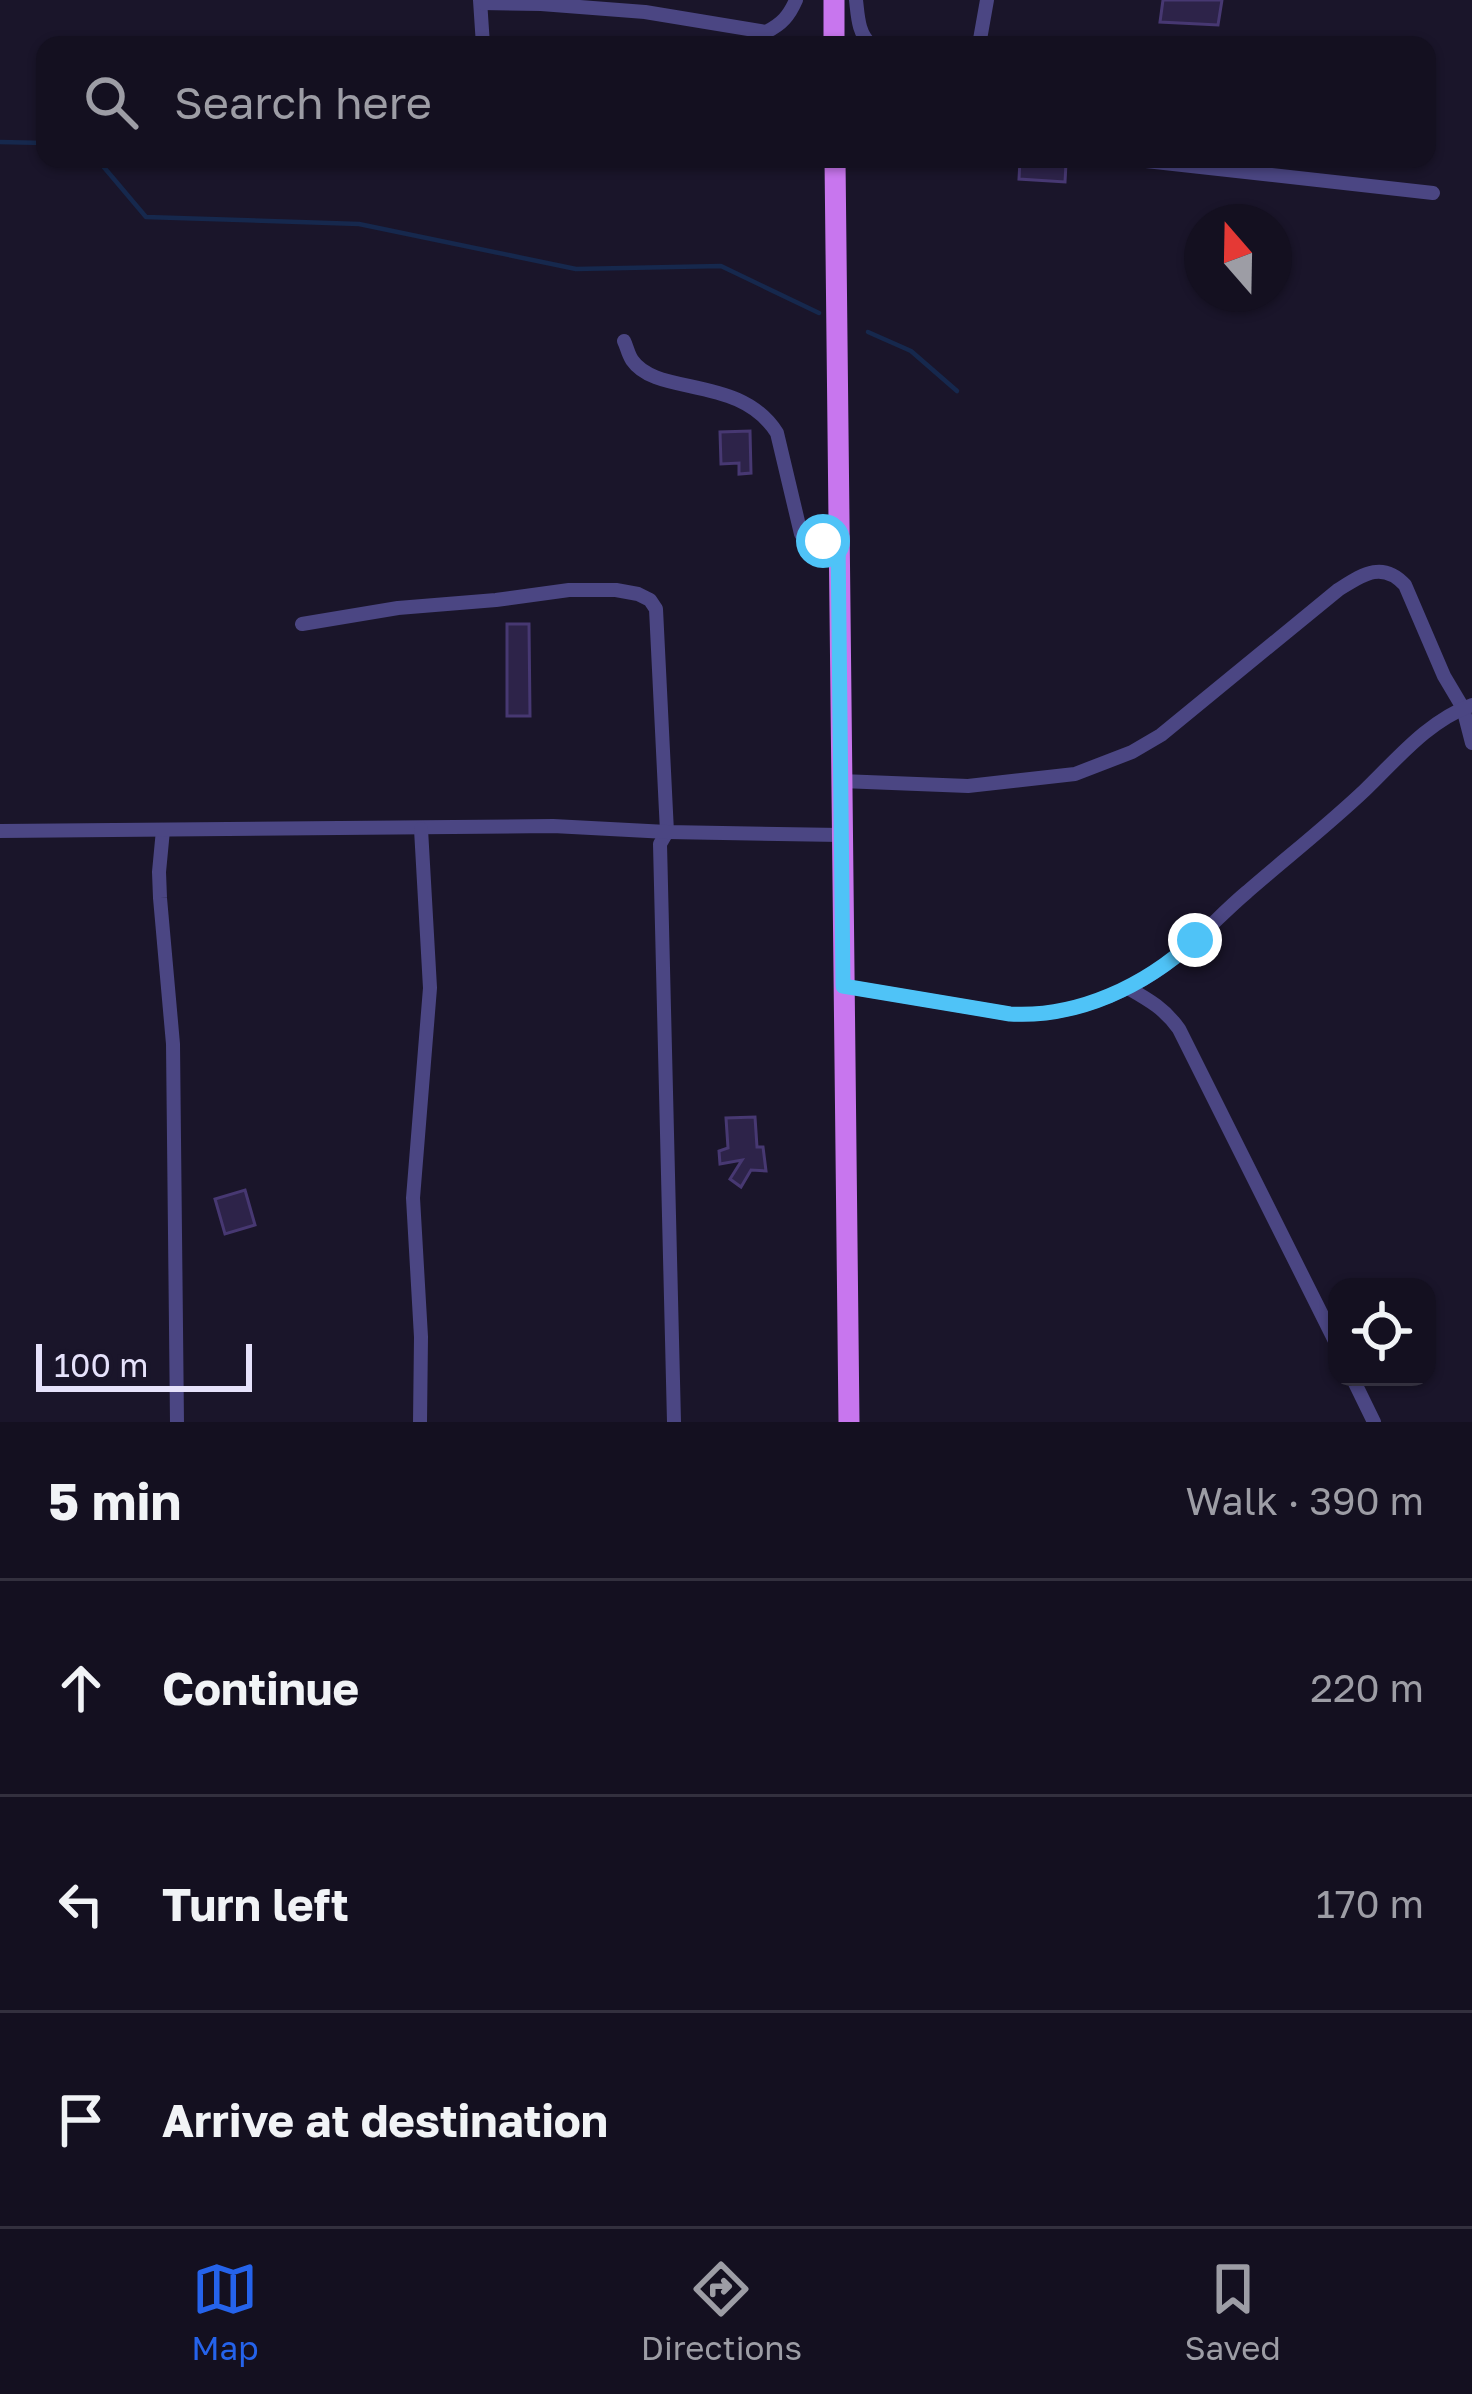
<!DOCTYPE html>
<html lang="en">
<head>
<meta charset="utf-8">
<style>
  body { margin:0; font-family:"Golos Text",sans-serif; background:#211e2d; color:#f1f3f6 }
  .controls { position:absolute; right:36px; bottom:36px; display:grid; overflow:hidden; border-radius:24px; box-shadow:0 3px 9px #0004 }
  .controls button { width:108px; height:108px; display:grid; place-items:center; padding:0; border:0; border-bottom:3px solid #33303e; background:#141020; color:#f1f3f6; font:60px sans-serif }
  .compass { position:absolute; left:1184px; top:204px; width:108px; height:108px; border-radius:50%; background:#141020; box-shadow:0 3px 9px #0004; rotate:340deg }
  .scale { position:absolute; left:36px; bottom:30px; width:216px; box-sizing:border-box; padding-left:12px; border:6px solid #e6e2fb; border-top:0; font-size:33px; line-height:42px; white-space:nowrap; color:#e6e2fb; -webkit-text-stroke:9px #1a152a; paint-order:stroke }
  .stop { position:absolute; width:36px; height:36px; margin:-27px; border:9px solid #4fc3f7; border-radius:50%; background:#fff }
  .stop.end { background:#4fc3f7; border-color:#fff; box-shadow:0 3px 12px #0008 }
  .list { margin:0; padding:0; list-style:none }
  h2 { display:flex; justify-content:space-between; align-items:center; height:156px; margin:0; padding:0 48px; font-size:51px }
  h2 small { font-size:39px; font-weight:400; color:#9d9da5 }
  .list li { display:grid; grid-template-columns:78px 1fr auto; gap:36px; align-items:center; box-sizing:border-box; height:216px; padding:0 48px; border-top:3px solid #33303e }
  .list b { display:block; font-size:45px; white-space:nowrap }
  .list em { font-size:39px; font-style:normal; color:#9d9da5 }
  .icon { flex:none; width:66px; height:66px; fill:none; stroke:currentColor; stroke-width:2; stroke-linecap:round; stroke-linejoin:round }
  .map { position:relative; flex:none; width:1472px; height:1422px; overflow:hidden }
  .search { position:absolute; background:#141020; box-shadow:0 3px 9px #0004; left:36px; right:36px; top:36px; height:132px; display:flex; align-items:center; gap:30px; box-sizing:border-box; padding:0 42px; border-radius:24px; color:#9d9da5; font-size:45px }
  .sheet { height:804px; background:#141020 }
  nav { display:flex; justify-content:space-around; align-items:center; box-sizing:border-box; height:168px; border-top:3px solid #33303e; background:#141020; font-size:33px; color:#9d9da5 }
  nav a { display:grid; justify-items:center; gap:6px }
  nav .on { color:#2563eb }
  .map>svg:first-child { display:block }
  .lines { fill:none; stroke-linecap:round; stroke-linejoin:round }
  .stream { stroke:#16284d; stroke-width:4.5 }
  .building { fill:#2d2349; stroke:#473872; stroke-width:3 }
  .minor { stroke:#4b4683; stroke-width:14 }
  .primary { stroke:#c876ee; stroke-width:21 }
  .route { stroke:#4fc3f7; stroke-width:15 }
</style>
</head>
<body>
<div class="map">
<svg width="1472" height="1422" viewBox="0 0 1472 1422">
  <rect width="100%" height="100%" fill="#1a152a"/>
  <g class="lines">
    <g class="stream">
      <polyline points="0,142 45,143"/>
      <polyline points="97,159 146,217 359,224 576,269 721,266 819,313"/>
      <polyline points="868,332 911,351 957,391"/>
    </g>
  </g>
  <g class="building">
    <polygon points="1163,0 1222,0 1218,25 1160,22"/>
    <polygon points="1020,160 1066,163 1065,182 1019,179"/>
    <polygon points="750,431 751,473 739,474 739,463 721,464 720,432"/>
    <polygon points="507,624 529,624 530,716 507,716"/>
    <polygon points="755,1117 757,1147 763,1147 766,1171 751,1170 741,1187 730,1179 742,1160 720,1164 719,1151 728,1148 726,1118"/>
    <polygon points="245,1190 255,1225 225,1234 215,1199"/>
  </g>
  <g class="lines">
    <g class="minor">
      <polyline points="480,0 483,45"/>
      <path d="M 856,0 C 858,17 858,33 871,45"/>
      <path d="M 481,3 L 541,4 L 645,12 L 766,32 C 782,24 789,16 796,0"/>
      <polyline points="979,45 987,0"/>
      <polyline points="1128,159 1433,193"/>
      <path d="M 624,341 C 627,347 628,354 632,360 C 657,397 740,374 777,433 L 801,534 L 808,539 L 838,539"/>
      <polyline points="302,624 398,608 496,600 569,590 616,590 638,594 650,600 656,609 667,832 660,844 674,1422"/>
      <path d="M 841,781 L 968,786 L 1075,774 L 1132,752 L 1161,735 L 1338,590 C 1362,575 1382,560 1405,585 L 1444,676 L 1463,708 L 1472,743"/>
      <polyline points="163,830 159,872 160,898 173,1044 177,1422"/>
      <polyline points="0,831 553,826 667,832 841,835"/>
      <path d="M 843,986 L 1010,1014 C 1070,1018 1133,992 1179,954 C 1203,935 1223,912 1247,892 C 1286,858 1327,826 1365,790 C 1397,759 1429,720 1472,705"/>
      <path d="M 1128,988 C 1149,1000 1165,1009 1179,1029 L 1337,1345"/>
      <polyline points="1352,1377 1374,1422"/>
      <polyline points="420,1422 421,1337 413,1198 430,988 421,829"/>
    </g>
    <g class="primary">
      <polyline points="834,0 834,45"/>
      <polyline points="835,159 849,1422"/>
    </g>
  </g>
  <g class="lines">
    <path class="route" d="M 823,541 L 838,539 L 843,986 L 1010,1014 C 1078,1018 1145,986 1195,940"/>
  </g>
</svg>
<div class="controls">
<button><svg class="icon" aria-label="locate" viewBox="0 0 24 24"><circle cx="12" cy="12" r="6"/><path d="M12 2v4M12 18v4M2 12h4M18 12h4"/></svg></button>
</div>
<svg class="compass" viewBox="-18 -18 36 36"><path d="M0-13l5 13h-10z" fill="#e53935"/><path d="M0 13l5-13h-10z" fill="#9d9da5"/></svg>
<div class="scale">100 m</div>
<div class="stop" style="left:823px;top:541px"></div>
<div class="stop end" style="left:1195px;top:940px"></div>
<div class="search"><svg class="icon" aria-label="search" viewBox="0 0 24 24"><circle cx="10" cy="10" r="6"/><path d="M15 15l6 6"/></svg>Search here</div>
</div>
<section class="sheet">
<h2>5 min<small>Walk · 390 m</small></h2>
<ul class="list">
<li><svg class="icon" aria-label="ahead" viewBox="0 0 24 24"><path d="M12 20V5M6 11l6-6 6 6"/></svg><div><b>Continue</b></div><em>220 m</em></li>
<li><svg class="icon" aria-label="left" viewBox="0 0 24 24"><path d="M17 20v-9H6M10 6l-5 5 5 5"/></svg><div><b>Turn left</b></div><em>170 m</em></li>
<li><svg class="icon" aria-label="arrive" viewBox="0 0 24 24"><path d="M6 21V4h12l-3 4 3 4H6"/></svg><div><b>Arrive at destination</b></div></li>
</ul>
</section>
<nav>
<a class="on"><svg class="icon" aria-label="map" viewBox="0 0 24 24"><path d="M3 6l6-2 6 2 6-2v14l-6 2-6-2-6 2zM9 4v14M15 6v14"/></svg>Map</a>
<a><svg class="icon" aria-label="directions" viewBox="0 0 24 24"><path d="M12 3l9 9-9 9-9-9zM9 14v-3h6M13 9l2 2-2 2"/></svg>Directions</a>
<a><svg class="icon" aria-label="saved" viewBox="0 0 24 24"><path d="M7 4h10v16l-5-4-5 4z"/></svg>Saved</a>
</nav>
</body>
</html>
